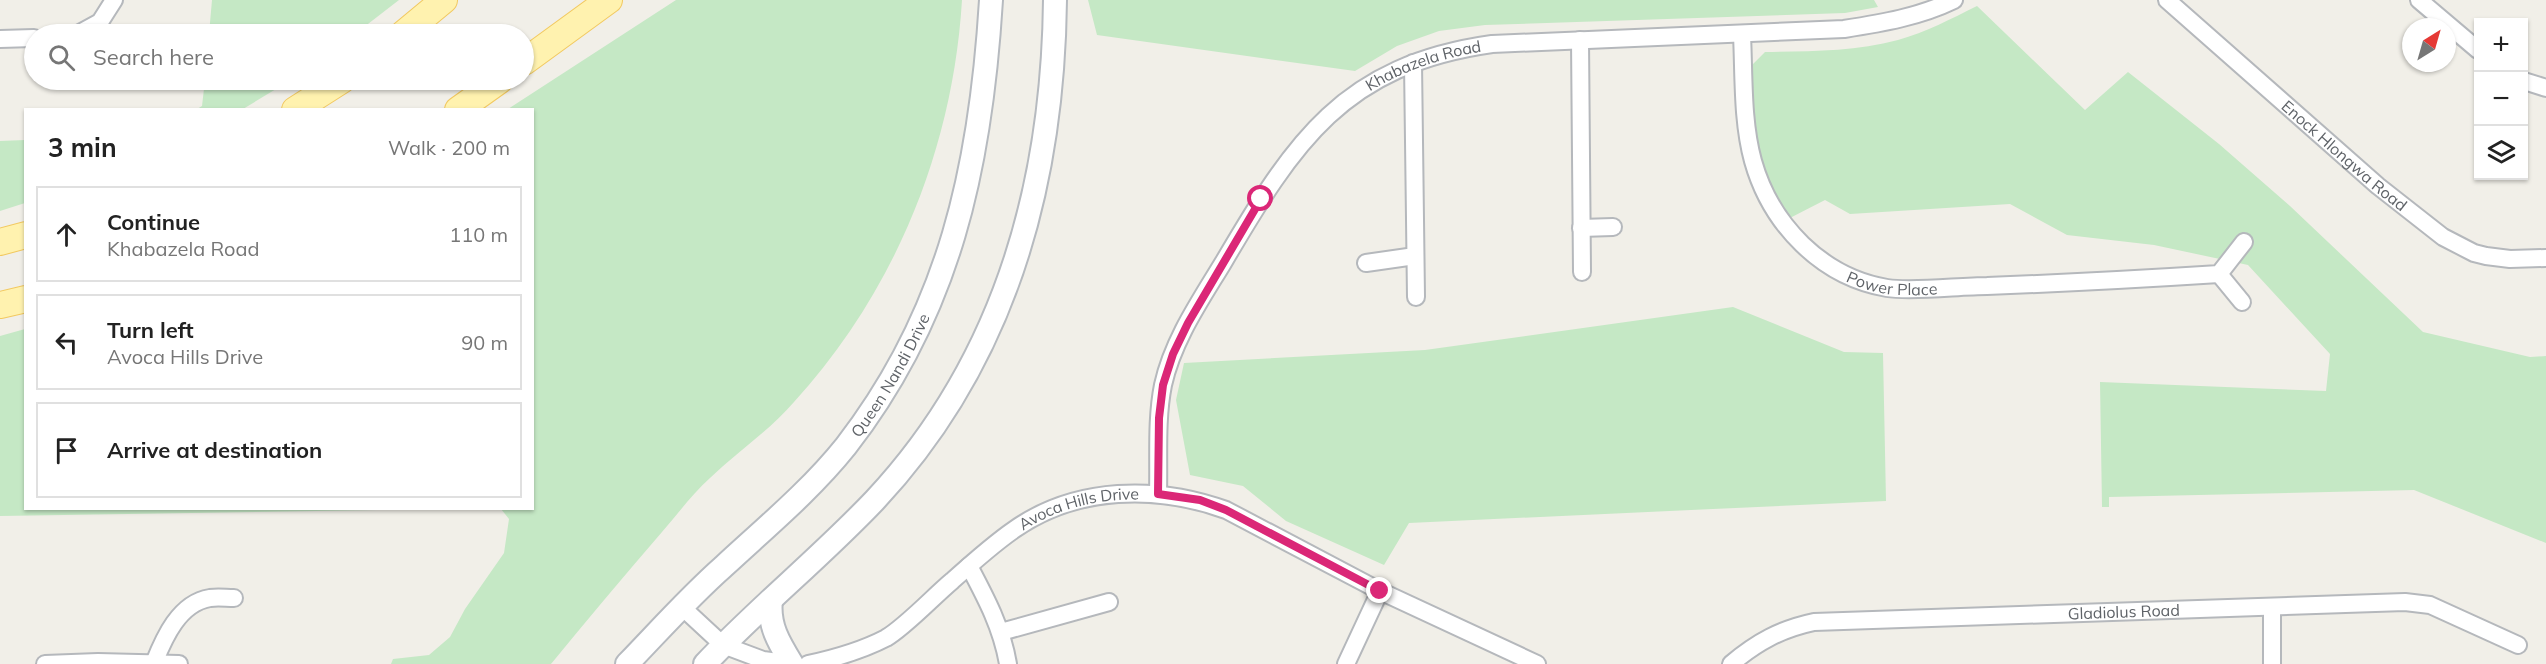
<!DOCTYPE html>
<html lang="en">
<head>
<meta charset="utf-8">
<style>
  body { margin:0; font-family:Mulish,sans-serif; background:#f2f2f2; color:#222 }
  .controls { position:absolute; right:18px; top:18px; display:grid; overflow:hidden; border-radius:0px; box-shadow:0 2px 4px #0004 }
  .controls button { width:54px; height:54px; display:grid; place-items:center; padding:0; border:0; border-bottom:2px solid #e0e0e0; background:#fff; color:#222; font:30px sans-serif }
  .compass { position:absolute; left:2402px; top:18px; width:54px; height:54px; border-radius:50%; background:#fff; box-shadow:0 2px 4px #0004; rotate:37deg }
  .stop { position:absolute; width:18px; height:18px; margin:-14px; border:4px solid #db2777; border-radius:50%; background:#fff }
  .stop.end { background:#db2777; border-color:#fff; box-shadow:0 2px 6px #0008 }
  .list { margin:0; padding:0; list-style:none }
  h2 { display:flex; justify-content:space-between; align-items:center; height:78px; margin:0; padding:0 24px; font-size:26px }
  h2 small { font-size:20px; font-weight:400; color:#767676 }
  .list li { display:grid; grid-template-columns:39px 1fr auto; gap:18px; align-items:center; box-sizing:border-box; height:96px; margin:0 12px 12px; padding:0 12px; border:2px solid #e0e0e0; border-radius:0px }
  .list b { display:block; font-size:22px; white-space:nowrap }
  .list p { margin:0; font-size:20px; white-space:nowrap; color:#767676 }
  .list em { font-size:20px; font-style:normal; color:#767676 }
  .icon { flex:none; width:33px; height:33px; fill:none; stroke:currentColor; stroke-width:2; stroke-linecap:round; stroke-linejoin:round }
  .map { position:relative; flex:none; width:2546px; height:664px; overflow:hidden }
  .search { position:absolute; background:#fff; box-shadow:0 2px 4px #0004; left:24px; top:24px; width:510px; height:66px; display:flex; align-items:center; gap:15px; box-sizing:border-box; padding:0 21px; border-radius:33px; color:#767676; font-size:22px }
  .panel { position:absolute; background:#fff; box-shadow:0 2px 4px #0004; left:24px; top:108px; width:510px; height:402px; border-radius:0px }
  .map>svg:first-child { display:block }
  .green { fill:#c5e8c5 }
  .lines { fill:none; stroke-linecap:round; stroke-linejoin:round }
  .street-casing { stroke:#b5b8bc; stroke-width:20 }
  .secondary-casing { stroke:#b6babf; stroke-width:26 }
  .primary-casing { stroke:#f2c960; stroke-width:28 }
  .street { stroke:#fff; stroke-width:16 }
  .secondary { stroke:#fff; stroke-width:22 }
  .primary { stroke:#fff2af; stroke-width:26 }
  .route { stroke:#db2777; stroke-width:8 }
  .labels { text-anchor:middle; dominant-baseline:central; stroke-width:4.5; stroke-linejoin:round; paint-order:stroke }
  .street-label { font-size:16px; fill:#5f6368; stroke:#fff }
</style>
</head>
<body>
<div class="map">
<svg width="2546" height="664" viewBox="0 0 2546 664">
  <rect width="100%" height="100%" fill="#f1efe8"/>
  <g class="green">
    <polygon points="212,0 399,0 355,34 209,34"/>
    <path d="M 676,0 L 962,0 C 953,149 895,291 794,402 C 769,431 737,452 710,478 C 692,494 678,514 662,532 C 624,576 587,620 551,664 L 391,664 L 393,659 L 429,655 L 450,637 L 465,609 L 504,553 L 509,519 L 501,509 L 532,508 L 532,110 L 508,109 Z"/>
    <polygon points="1088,0 1874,0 1878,7 1845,13 1485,25 1439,31 1397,46 1355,71 1097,35"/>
    <path d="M 1977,6 L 2085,110 L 2128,72 L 2219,144 L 2290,206 L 2423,332 L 2530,357 L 2546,356 L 2546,543 L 2414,490 L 2109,497 L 2109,507 L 2102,507 L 2100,382 L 2326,391 L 2330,354 L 2248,265 L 2154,245 L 2067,235 L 2010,204 L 1850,214 L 1825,200 L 1786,220 L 1767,183 L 1756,151 L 1751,66 L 1765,52 C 1809,51 1854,52 1898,40 C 1926,32 1951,19 1977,6 Z"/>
    <polygon points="205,80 291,80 243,109 197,109 202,106"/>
    <polygon points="25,140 25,203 0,211 0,141"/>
    <polygon points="1733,307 1844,352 1883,353 1886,501 1409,523 1384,565 1286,521 1243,486 1190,475 1176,400 1184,363 1425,350"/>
    <polygon points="25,329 26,508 439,509 0,516 0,336"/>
  </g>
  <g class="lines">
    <g class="street-casing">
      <g id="street">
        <path id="s1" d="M 2167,0 L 2378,186 L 2443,237 L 2474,253 L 2486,256 L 2510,259 L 2546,258"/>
        <polyline points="2419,0 2478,50"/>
        <polyline points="78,34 100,22 114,0"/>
        <path id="s2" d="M 1742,35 C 1744,76 1742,121 1753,161 C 1771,225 1822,277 1887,288 C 1913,292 1959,286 1987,286 C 2065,283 2141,279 2219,274 L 2244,242"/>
        <polyline points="0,39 34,38"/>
        <polyline points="1580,40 1582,272"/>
        <polyline points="1413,63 1416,297"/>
        <polyline points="2524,81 2546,88"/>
        <polyline points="1581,228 1613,227"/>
        <polyline points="1366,263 1415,256"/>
        <polyline points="2219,274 2242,302"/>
        <path id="s3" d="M 1158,494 C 1159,458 1156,420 1163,385 C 1173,340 1200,301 1223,263 C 1294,142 1343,65 1492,44 L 1844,29 C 1882,23 1919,17 1954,0"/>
        <path d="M 969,566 C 986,598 1002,628 1008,664"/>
        <polyline points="682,607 723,645 763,660 794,664"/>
        <polyline points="2272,607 2272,664"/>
        <polyline points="1001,632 1109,602"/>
        <path d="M 154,663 C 164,638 179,603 210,598 C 218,597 226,598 234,598"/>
        <polyline points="45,664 98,662 179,664"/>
        <path id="s4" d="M 808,664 C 836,658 861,651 886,638 C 905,627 934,596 952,581 C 972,563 993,544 1015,529 C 1077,486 1157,485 1226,510 L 1380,591 L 1537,664"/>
        <polyline points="1346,664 1380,591"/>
        <path id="s5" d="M 1731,664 C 1757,642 1781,629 1814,622 L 2405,602 L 2430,605 L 2518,645"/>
      </g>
    </g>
    <g class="secondary-casing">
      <g id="secondary">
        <path d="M 771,600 C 768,625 779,643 792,664"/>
        <path id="s6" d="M 627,664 C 659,631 689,597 723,567 C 765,528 810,491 846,446 C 950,312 981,165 991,0"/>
        <path d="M 705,664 C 759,607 821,557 875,500 C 1005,361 1053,186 1055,0"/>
      </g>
    </g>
    <g class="primary-casing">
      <g id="primary">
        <polyline points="403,34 444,0"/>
        <polyline points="524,62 609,0"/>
        <polyline points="295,110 342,80"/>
        <polyline points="458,110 500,80"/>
        <polyline points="0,242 26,235"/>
        <polyline points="0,305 26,299"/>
      </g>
    </g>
    <use href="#street" class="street"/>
    <use href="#secondary" class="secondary"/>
    <use href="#primary" class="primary"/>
  </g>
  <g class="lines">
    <polyline class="route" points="1261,199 1188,323 1173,354 1163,385 1159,418 1158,494 1200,500 1226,510 1380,591"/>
  </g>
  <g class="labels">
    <g class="street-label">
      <text stroke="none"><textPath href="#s3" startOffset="537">Khabazela Road</textPath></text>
      <text stroke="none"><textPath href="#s1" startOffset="236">Enock Hlongwa Road</textPath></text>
      <text stroke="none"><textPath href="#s2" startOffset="326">Power Place</textPath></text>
      <text stroke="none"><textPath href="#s6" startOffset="393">Queen Nandi Drive</textPath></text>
      <text stroke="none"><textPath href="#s4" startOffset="320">Avoca Hills Drive</textPath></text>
      <text stroke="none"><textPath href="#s5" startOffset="404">Gladiolus Road</textPath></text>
    </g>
  </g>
</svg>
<div class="controls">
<button>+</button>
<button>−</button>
<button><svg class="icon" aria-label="layers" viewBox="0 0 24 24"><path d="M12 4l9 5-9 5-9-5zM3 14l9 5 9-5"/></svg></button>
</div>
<svg class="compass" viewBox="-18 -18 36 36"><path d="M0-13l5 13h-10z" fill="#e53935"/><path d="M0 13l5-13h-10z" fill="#767676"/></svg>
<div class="stop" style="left:1261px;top:199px"></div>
<div class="stop end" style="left:1380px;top:591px"></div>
<div class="search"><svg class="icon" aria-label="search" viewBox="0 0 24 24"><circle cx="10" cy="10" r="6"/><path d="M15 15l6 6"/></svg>Search here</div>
<section class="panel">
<h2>3 min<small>Walk · 200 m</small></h2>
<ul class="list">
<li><svg class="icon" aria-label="ahead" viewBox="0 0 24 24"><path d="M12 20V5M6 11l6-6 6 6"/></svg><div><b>Continue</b><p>Khabazela Road</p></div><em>110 m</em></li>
<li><svg class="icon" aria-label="left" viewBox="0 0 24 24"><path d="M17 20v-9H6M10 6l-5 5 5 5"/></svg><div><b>Turn left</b><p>Avoca Hills Drive</p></div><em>90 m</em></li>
<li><svg class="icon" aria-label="arrive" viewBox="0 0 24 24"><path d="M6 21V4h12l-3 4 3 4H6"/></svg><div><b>Arrive at destination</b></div></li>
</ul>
</section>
</div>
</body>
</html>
